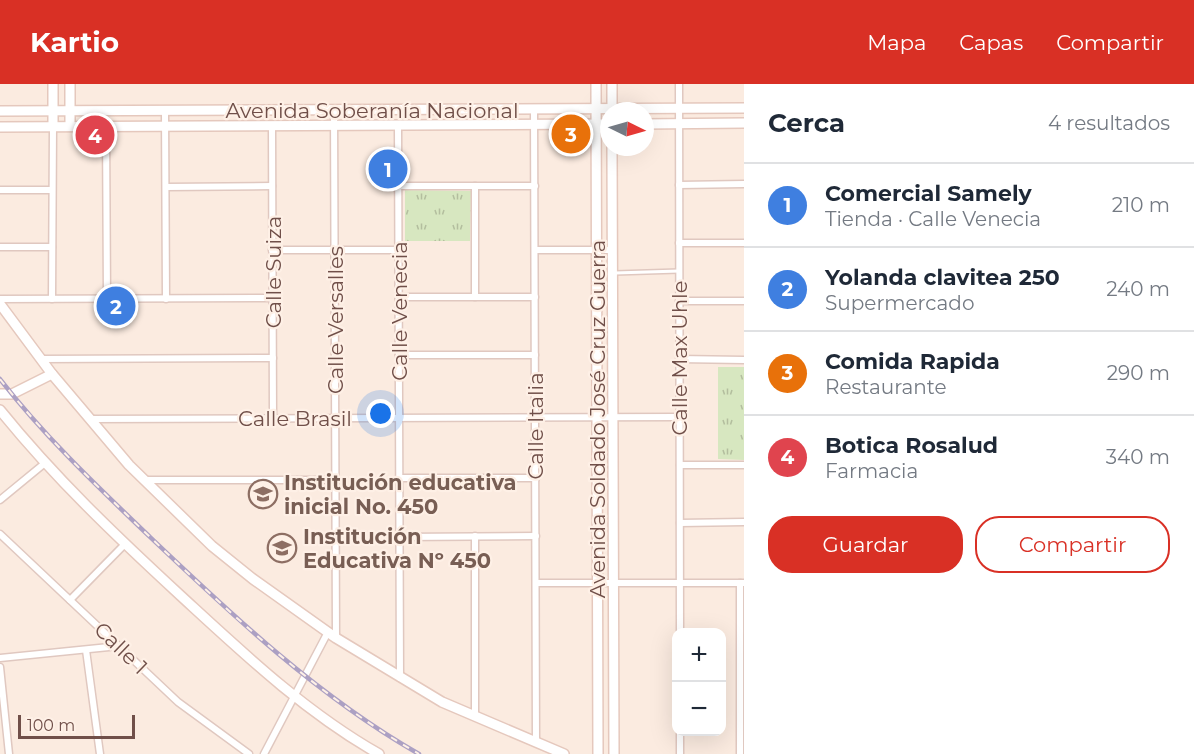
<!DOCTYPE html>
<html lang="es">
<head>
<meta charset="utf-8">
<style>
  body { margin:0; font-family:Montserrat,sans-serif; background:#f6f6f7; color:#1f2937 }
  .controls { position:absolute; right:18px; bottom:18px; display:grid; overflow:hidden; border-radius:12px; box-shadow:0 6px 24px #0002 }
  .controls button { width:54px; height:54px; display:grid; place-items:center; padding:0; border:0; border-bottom:2px solid #e0e1e3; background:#fff; color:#1f2937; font:30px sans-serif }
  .compass { position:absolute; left:600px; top:18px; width:54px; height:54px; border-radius:50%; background:#fff; box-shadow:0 6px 24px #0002; rotate:95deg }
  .scale { position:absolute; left:18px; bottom:15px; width:117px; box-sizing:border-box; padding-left:6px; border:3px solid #704f49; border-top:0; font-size:16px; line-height:21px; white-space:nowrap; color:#704f49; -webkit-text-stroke:4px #fef0e6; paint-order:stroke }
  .you { position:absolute; left:381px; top:330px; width:21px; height:21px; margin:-15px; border:4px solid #fff; border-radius:50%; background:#1a73e8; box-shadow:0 0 0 9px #1a73e833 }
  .badge { display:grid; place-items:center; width:39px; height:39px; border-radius:50%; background:#d93025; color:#fff; font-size:20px; font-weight:700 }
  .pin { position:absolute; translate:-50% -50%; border:3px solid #fff; box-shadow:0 2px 6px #0006 }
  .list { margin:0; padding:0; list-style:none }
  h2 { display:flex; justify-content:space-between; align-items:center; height:78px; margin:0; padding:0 24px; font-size:26px }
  h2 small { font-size:20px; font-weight:400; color:#747a83 }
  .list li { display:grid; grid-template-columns:39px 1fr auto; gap:18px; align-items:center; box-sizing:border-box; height:84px; padding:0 24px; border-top:2px solid #e0e1e3 }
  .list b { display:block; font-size:22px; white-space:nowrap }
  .list p { margin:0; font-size:20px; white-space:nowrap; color:#747a83 }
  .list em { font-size:20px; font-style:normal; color:#747a83 }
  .actions { display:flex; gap:12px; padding:18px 24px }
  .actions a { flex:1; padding:14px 0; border:2px solid #d93025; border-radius:24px; text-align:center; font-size:21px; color:#d93025 }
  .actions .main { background:#d93025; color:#fff }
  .map { position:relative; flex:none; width:744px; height:670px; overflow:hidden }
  header { display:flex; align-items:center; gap:36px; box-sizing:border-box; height:84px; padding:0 30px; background:#d93025; color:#fff }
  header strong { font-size:28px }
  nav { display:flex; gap:33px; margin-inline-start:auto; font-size:21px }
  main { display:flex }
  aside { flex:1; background:#fff }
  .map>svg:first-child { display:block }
  .park { fill:url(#park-tufts) }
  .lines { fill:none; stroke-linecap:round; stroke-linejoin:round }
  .lane-casing { stroke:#e0c8c0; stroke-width:6 }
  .street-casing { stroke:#e0c8c0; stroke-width:9 }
  .secondary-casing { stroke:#e5c8bd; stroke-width:12 }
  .lane { stroke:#fff; stroke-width:3 }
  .street { stroke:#fff; stroke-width:6 }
  .secondary { stroke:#fff; stroke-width:9 }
  .rail-casing { stroke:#aca0c3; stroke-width:4.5 }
  .rail { stroke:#fef0e6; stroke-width:2; stroke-dasharray:7; stroke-linecap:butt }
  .labels { text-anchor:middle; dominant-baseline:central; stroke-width:4.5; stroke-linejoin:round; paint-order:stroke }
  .street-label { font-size:21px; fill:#704f49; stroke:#fef0e6 }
  .education-label { font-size:21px; font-weight:bold; fill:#785e54; stroke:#fef0e6; text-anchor:start }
</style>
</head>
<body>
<header>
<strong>Kartio</strong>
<nav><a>Mapa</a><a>Capas</a><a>Compartir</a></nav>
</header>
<main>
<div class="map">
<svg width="744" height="670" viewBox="0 0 744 670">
  <defs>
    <pattern id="park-tufts" width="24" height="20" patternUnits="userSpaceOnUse" patternTransform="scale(1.5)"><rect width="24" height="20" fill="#d7e7c0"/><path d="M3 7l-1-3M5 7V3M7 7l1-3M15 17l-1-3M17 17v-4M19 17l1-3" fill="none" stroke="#b3be9e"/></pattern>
  </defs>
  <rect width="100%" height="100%" fill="#fbebe0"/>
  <g class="park">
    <polygon points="405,106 471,107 470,157 405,157"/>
    <polygon points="718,283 744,283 744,376 718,375"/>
  </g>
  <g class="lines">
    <g class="lane-casing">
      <polyline id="lane" points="615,189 679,187"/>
    </g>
    <g class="street-casing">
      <g id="street">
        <polyline points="679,0 680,548"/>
        <polyline points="534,25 536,659"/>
        <polyline points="334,26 336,554"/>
        <polyline points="165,27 166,215"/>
        <polyline points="272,41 273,334"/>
        <polyline points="398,41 400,594"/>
        <polyline points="106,42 107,215"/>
        <polyline points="679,101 744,100"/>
        <polyline points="398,102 535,102"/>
        <polyline points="475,102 475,213"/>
        <polyline points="166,103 272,102"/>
        <polyline points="0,106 51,106"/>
        <polyline points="679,159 744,159"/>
        <polyline points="0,163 52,163"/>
        <polyline points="272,166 399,166"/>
        <polyline points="535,166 612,166"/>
        <polyline points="399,213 535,213"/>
        <polyline points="0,215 273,214"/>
        <polyline points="52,215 53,43"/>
        <polyline points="679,217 744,217"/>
        <polyline points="399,271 535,271"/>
        <polyline points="41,275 273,274"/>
        <polyline points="679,275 744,276"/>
        <polyline points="90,335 679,333"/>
        <polyline points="680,381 744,381"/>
        <polyline points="399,394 536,394"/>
        <polyline points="145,396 336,396"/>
        <polyline points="0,416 45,379"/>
        <polyline points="680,439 744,438"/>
        <polyline points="0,450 178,618 249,670"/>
        <polyline points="475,452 475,633"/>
        <polyline points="400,453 536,452"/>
        <polyline points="536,499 744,499"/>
        <polyline points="70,516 125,460"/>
        <polyline points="86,566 100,670"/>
        <polyline points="0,574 119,562"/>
        <polyline points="0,583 9,670"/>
        <polyline points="680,648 680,670"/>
        <polyline points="264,670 328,548"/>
        <polyline points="740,670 740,499"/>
      </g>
    </g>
    <g class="secondary-casing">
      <g id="secondary">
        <polyline points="70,0 70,42"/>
        <polyline points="596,0 598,670"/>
        <polyline points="612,0 612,27"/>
        <polyline points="0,27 744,24"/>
        <polyline points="645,40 744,39"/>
        <polyline points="0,43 609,40"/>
        <polyline points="53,43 53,0"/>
        <polyline points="612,63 614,670"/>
        <polyline points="0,220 52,290 129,381 212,462 253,495 336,554 442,618 564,670"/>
        <polyline points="0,310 12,310 52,290"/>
        <path d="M 0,326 C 55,394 117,453 181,512 C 243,569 305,628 379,670"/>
      </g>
    </g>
    <use href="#lane" class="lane"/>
    <use href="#street" class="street"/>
    <use href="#secondary" class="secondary"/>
    <g class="rail-casing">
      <path id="rail" d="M 0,295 C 44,352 98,403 150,453 C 233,532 319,613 419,670"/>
    </g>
    <use href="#rail" class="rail"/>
  </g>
  <defs>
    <g id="school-ring" transform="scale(1.5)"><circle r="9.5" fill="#fef0e6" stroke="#8d6e63" stroke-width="1.5"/><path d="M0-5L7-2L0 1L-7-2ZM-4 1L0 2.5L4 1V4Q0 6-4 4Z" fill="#8d6e63"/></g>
  </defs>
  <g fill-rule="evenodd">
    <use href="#school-ring" x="263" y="410"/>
    <use href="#school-ring" x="282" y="464"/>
  </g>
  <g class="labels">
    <g class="street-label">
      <text x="372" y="26">Avenida Soberanía Nacional</text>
      <text transform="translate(273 188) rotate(-90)">Calle Suiza</text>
      <text transform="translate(399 227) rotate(-90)">Calle Venecia</text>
      <text transform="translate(335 236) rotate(-90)">Calle Versalles</text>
      <text transform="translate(679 274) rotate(-90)">Calle Max Uhle</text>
      <text x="295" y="334">Calle Brasil</text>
      <text transform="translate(597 335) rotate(-90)">Avenida Soldado José Cruz Guerra</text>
      <text transform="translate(535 342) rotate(-90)">Calle Italia</text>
      <text transform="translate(121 564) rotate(44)">Calle 1</text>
    </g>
    <g class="education-label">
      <text x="284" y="398">Institución educativa<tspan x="284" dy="24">inicial No. 450</tspan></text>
      <text x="303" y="452">Institución<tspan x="303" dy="24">Educativa Nº 450</tspan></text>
    </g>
  </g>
</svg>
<div class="controls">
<button>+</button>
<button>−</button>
</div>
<svg class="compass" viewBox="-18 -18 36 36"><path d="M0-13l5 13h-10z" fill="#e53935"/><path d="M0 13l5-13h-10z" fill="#747a83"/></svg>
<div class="scale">100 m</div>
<div class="you"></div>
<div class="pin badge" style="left:388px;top:85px;background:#3f7fe0">1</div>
<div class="pin badge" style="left:116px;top:222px;background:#3f7fe0">2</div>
<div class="pin badge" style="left:571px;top:50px;background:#e8710a">3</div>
<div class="pin badge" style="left:95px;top:51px;background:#e0444e">4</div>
</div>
<aside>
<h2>Cerca<small>4 resultados</small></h2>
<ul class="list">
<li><span class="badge" style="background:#3f7fe0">1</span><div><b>Comercial Samely</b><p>Tienda · Calle Venecia</p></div><em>210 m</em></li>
<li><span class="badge" style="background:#3f7fe0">2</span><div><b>Yolanda clavitea 250</b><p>Supermercado</p></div><em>240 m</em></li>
<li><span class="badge" style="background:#e8710a">3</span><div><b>Comida Rapida</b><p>Restaurante</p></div><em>290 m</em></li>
<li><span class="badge" style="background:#e0444e">4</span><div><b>Botica Rosalud</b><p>Farmacia</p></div><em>340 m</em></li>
</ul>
<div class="actions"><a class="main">Guardar</a><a>Compartir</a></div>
</aside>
</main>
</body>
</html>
